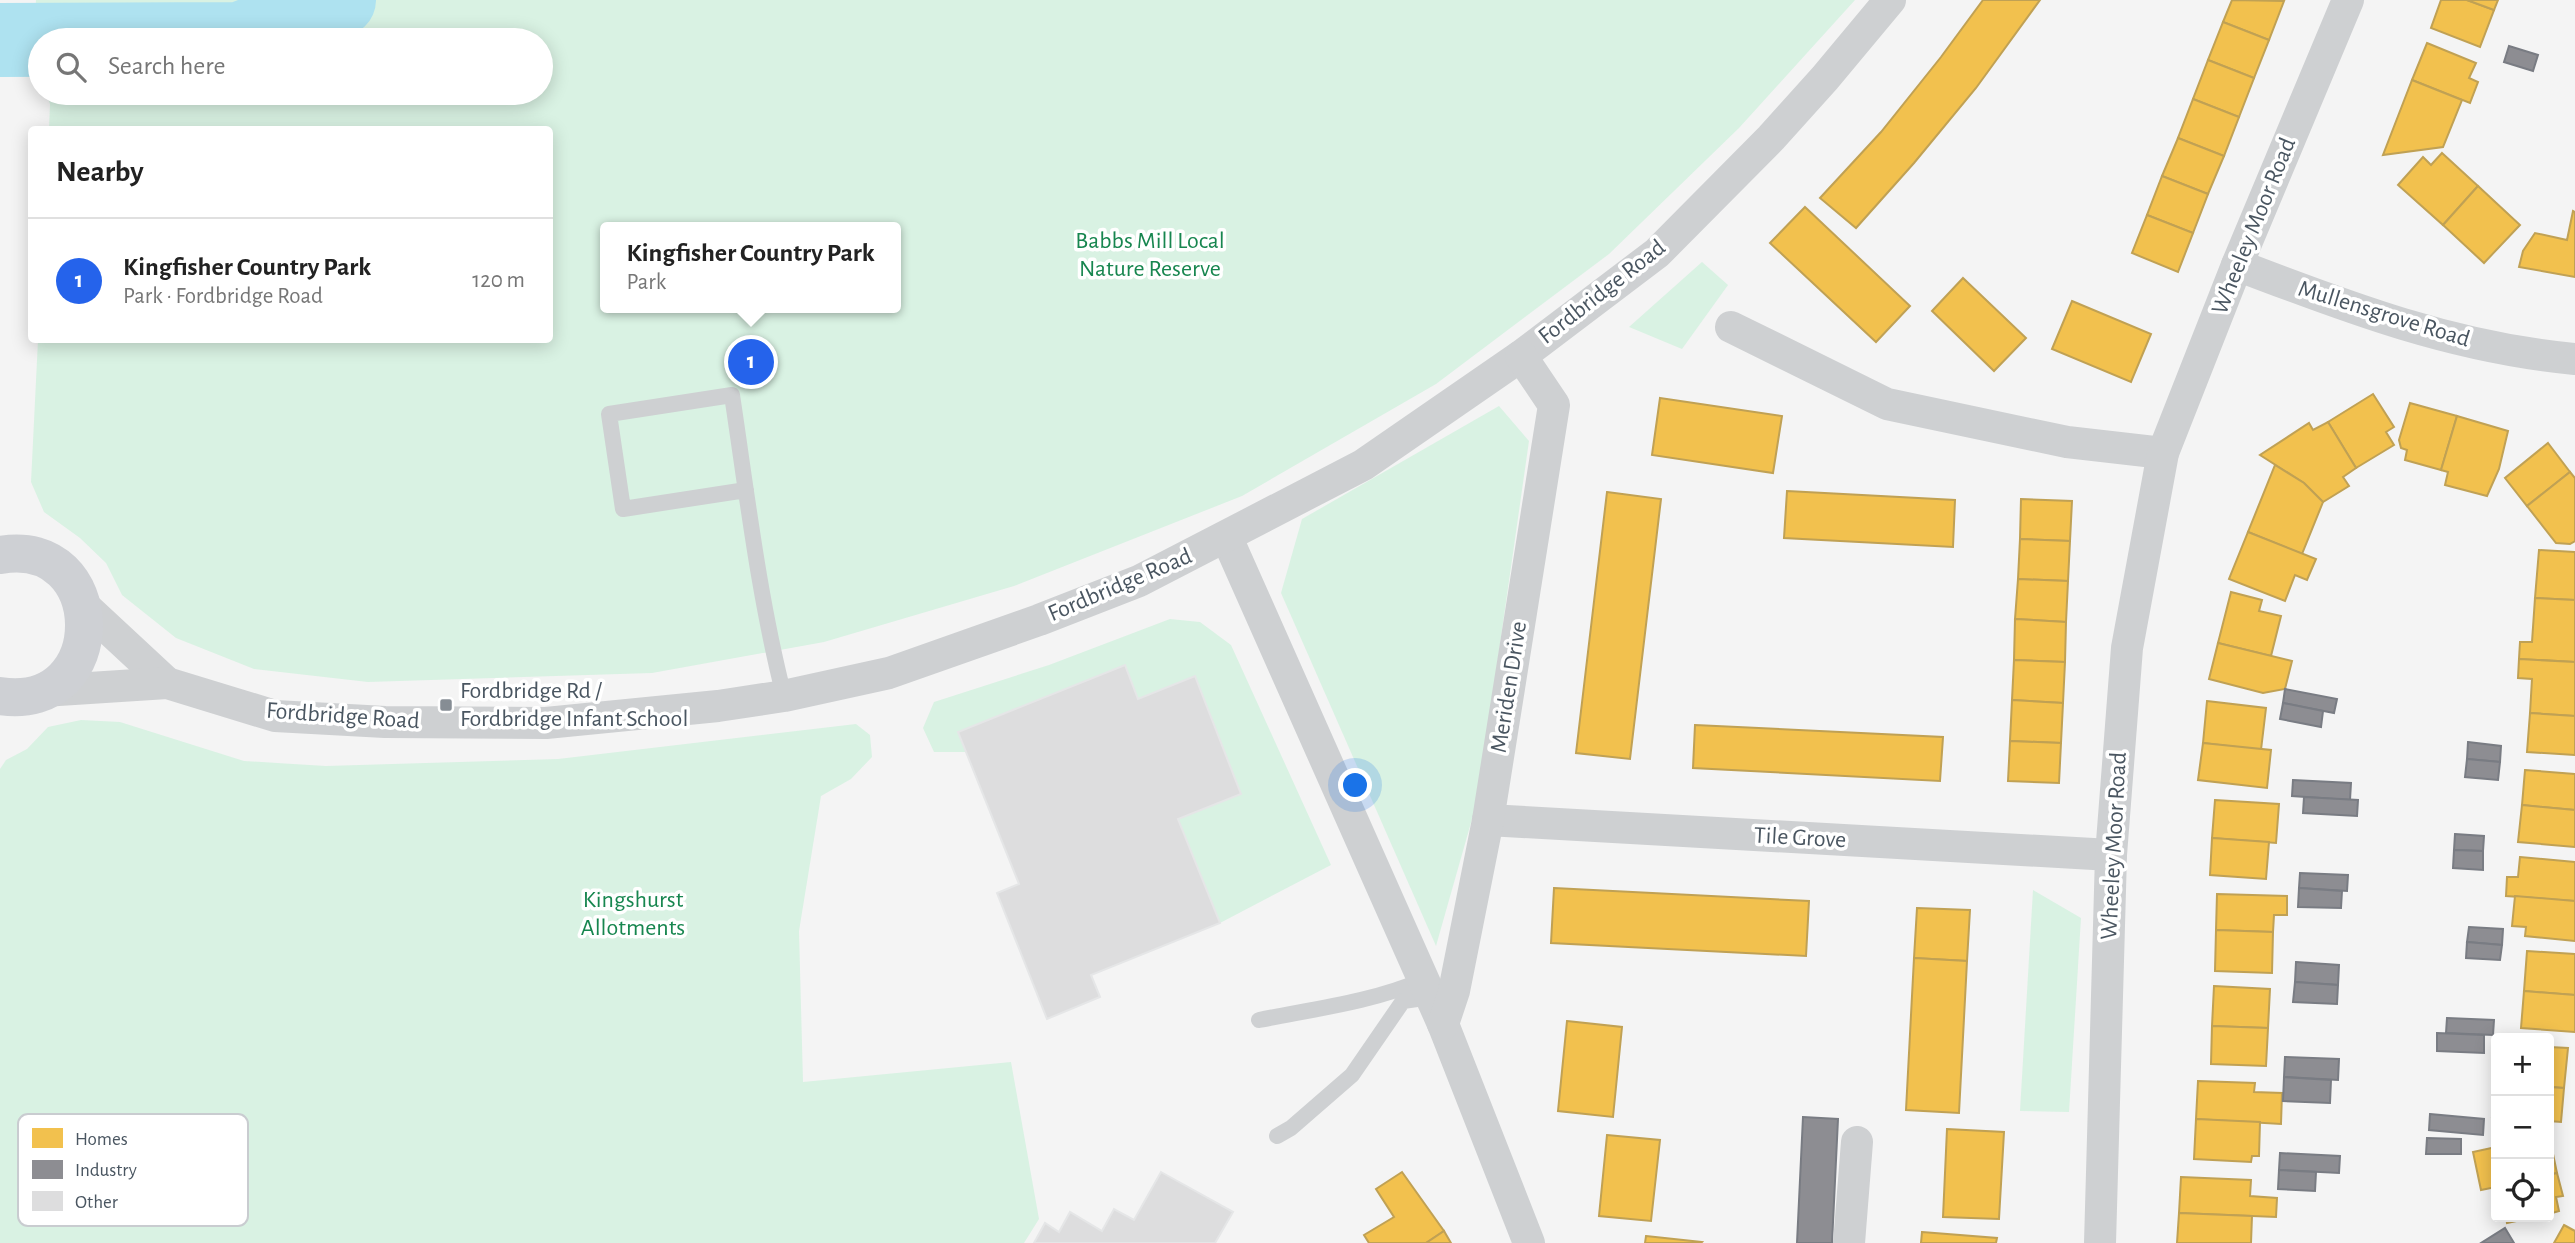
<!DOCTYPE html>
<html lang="en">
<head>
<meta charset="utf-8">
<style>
  body { margin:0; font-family:"Alegreya Sans",sans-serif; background:#f2f2f2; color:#222 }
  .controls { position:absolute; right:21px; bottom:21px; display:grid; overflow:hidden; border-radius:7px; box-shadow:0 4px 18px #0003 }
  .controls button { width:63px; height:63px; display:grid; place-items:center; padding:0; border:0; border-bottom:2px solid #e0e0e0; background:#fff; color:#222; font:35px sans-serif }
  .you { position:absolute; left:1356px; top:786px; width:24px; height:24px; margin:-18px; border:5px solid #fff; border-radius:50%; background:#1a73e8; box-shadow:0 0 0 10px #1a73e833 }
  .badge { display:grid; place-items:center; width:46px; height:46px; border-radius:50%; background:#2563eb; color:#fff; font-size:23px; font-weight:700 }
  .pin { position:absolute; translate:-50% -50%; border:4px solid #fff; box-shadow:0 2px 7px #0006 }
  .popup { position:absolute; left:600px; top:222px; width:301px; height:91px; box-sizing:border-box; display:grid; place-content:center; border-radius:7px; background:#fff; filter:drop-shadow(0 2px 5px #0005); font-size:23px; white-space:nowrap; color:#767676 }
  .popup b { font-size:26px; color:#222 }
  .popup::after { content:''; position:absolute; left:50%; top:100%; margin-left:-14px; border:14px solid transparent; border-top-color:#fff }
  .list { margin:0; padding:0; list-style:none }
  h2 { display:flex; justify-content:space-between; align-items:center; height:91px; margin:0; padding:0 28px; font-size:30px }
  h2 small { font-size:23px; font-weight:400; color:#767676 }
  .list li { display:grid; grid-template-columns:46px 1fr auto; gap:21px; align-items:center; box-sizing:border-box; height:126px; padding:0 28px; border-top:2px solid #e0e0e0 }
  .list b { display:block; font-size:26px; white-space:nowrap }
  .list p { margin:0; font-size:23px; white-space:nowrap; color:#767676 }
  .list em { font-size:23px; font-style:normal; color:#767676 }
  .icon { flex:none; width:38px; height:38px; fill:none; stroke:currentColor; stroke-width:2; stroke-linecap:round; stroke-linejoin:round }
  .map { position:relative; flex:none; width:2575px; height:1243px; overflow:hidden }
  .search { position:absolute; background:#fff; box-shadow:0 4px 18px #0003; left:28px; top:28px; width:525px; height:77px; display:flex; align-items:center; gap:18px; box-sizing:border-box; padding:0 24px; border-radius:38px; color:#767676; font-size:26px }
  .panel { position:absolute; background:#fff; box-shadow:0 4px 18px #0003; left:28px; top:126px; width:525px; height:217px; border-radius:7px }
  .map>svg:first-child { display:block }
  .green { fill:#d9f2e3; fill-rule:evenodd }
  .homes { fill:#f2c14e; stroke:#c0a154; stroke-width:2 }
  .industry { fill:#8d8d92; stroke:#797c83; stroke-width:2 }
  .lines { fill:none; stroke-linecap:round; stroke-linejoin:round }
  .river { stroke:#aee2f0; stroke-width:74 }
  .building { fill:#ddddde; stroke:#e5e6e7; stroke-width:2 }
  .lane { stroke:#ced0d2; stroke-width:16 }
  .street { stroke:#ced0d2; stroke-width:32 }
  .secondary { stroke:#ced0d4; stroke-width:38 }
  .poi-dot { fill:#868d94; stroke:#fff; stroke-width:2.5 }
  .labels { text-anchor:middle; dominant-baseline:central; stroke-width:7; stroke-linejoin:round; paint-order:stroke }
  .street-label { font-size:24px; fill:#4a5661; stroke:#fff }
  .park-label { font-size:24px; fill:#17864f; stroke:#fff }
  .poi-label { font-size:24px; fill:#4a5661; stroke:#fff; text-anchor:start }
  .key { fill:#fff; stroke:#c9ccd0; stroke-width:2 }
  .key-label { font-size:19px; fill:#4a5661 }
</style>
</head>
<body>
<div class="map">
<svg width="2575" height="1243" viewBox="0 0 2575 1243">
  <rect width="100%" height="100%" fill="#f4f4f4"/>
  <g class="green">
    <path d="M 36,0 L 1855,0 L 1739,128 L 1609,254 L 1436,384 L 1242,496 L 1014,586 L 824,642 L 652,673 L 368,682 L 254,669 L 176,638 L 122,595 L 106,563 L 80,538 L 44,512 L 31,482 L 38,340 L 550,340 L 550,130 L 49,129 L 50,104 L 46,93 L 541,93 L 541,40 L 40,40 L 40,76 L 32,54 ZM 606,227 L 896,227 L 896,308 L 606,308 Z"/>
    <polygon points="1702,262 1728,285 1682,349 1629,327"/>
    <polygon points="1499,406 1529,441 1478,798 1436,946 1281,593 1302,519"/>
    <polygon points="1170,619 1200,622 1231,645 1331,865 1220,923 1178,819 1241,793 1195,677 1138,699 1125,666 966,752 934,752 923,728 934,702 1049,665"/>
    <polygon points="81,720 120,722 244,761 326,766 558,759 856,724 870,735 872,757 851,779 821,796 799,931 803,1082 1011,1062 1039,1219 1024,1243 0,1243 0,769 6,760 27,749 48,727"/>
    <polygon points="2033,890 2081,918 2069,1112 2020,1111"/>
  </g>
  <g class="homes">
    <polygon points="1983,0 2040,0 1976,88 1914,163 1856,228 1820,198 1881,132 1941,57"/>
    <polygon points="2232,0 2284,1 2269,40 2223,22"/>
    <polygon points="2441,0 2467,0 2494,10 2480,47 2431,28"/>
    <polygon points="2467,0 2498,0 2494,10"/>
    <polygon points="2223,22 2269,40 2254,78 2208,60"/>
    <polygon points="2427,43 2476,63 2469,78 2478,82 2470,103 2412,80"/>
    <polygon points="2208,60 2254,78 2239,117 2193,99"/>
    <polygon points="2412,80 2462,100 2443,147 2383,155"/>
    <polygon points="2193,99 2239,117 2224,156 2178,138"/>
    <polygon points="2178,138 2224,156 2208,194 2162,176"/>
    <polygon points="2442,153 2478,186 2443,225 2398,185 2423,157 2431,165"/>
    <polygon points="2162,176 2208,194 2193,233 2147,215"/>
    <polygon points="2478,186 2520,225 2484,263 2443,225"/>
    <polygon points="1805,207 1910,306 1876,342 1770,243"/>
    <polygon points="2573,211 2575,212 2575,277 2519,267 2523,251 2535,233 2567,240"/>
    <polygon points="2147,215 2193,233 2178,272 2132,253"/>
    <polygon points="1963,278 2026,338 1994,371 1932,311"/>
    <polygon points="2072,301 2151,334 2131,382 2052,349"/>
    <polygon points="2373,394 2394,427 2386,432 2394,445 2356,468 2328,422"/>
    <polygon points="1660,398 1782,416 1773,473 1652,455"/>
    <polygon points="2410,403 2457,416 2441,470 2405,460 2407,450 2401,448 2399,440"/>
    <polygon points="2457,416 2508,431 2499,469 2487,496 2445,485 2448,472 2441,470"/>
    <polygon points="2328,422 2356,468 2343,477 2349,486 2323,502 2304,483 2260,455 2309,423 2313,430"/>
    <polygon points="2548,443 2570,472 2527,506 2505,478"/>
    <polygon points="2275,465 2304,483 2323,502 2302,554 2248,532"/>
    <polygon points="2570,472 2575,478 2575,541 2570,544 2556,543 2527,506"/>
    <polygon points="1787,491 1955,500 1953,547 1784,538"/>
    <polygon points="1607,492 1661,499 1630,759 1576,753"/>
    <polygon points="2021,499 2072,501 2070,541 2020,539"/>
    <polygon points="2248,532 2316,559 2307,580 2295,575 2285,601 2229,579"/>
    <polygon points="2020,539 2070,541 2068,581 2018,579"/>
    <polygon points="2539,550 2575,552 2575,600 2535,598"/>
    <polygon points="2018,579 2068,581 2066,622 2015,619"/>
    <polygon points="2231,592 2262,600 2259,611 2281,616 2271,656 2218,643"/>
    <polygon points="2535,598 2575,600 2575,662 2519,659 2520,642 2532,642"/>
    <polygon points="2015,619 2066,622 2065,662 2014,660"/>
    <polygon points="2218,643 2292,661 2285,689 2263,693 2209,679"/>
    <polygon points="2519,659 2575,662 2575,716 2530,713 2532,679 2518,678"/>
    <polygon points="2014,660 2065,662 2063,703 2012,700"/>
    <polygon points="2012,700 2063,703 2061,743 2010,741"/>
    <polygon points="2207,701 2266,708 2261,750 2203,743"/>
    <polygon points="2530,713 2575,716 2575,755 2527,752"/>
    <polygon points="1695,725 1943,737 1940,781 1693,768"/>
    <polygon points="2010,741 2061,743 2059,783 2008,781"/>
    <polygon points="2203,743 2271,750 2267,788 2198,780"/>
    <polygon points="2525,770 2575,774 2575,810 2522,805"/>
    <polygon points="2215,800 2279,804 2276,843 2212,838"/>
    <polygon points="2522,805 2575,810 2575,847 2518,842"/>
    <polygon points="2212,838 2269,842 2266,879 2210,875"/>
    <polygon points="2520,857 2575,862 2575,901 2506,896 2507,877 2518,877"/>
    <polygon points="1554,888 1809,901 1806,956 1551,943"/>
    <polygon points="2217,894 2287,896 2287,915 2274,915 2273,932 2216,930"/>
    <polygon points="2515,896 2575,901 2575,941 2525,936 2526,927 2512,926"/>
    <polygon points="1917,908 1970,910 1967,961 1914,958"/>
    <polygon points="2216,930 2273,932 2272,973 2215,971"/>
    <polygon points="2527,951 2575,954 2575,995 2524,991"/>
    <polygon points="1914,958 1967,961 1959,1113 1906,1110"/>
    <polygon points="2214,986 2270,989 2268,1028 2212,1026"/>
    <polygon points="2524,991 2575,995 2575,1032 2521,1028"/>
    <polygon points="1567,1021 1622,1027 1613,1117 1558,1111"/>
    <polygon points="2212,1026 2268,1028 2266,1066 2211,1064"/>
    <polygon points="2549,1047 2568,1048 2564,1088 2549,1087"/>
    <polygon points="2198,1081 2255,1083 2254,1092 2282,1093 2281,1124 2196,1119"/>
    <polygon points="2495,1082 2496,1082 2496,1117 2492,1117"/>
    <polygon points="2549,1087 2564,1088 2561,1122 2549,1121"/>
    <polygon points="2196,1119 2260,1122 2259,1156 2252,1156 2251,1162 2194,1159"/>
    <polygon points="1947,1129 2004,1132 1999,1219 1943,1217"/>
    <polygon points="1607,1135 1660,1140 1651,1221 1599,1216"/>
    <polygon points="2496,1147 2496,1187 2481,1190 2473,1152"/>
    <polygon points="2553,1154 2557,1173 2549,1175 2549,1155"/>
    <polygon points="1402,1172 1444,1231 1426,1243 1369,1243 1364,1235 1394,1217 1376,1189"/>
    <polygon points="2557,1173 2563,1196 2556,1197 2559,1211 2549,1214 2549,1175"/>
    <polygon points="2181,1177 2251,1180 2250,1196 2277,1198 2276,1217 2179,1213"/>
    <polygon points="2179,1213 2252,1216 2251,1243 2177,1243"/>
    <polygon points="2506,1217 2535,1217 2507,1223"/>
    <polygon points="2564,1225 2575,1231 2575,1243 2554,1243"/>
    <polygon points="1444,1231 1451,1243 1426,1243"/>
    <polygon points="1922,1232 1997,1238 1996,1243 1921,1243"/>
    <polygon points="1646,1236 1702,1242 1701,1243 1645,1243"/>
  </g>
  <g class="industry">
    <polygon points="2509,46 2538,55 2533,71 2504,62"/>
    <polygon points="2285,689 2337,699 2334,713 2283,703"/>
    <polygon points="2283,703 2323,711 2321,727 2280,719"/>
    <polygon points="2468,742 2501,746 2500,762 2467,759"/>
    <polygon points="2467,759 2500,762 2498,780 2465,777"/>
    <polygon points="2293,780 2351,783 2350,800 2292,796"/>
    <polygon points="2304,797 2358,800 2357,816 2303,813"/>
    <polygon points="2455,834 2484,836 2483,851 2454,850"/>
    <polygon points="2454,850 2483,851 2483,870 2453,868"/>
    <polygon points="2300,873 2348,875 2347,891 2299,888"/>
    <polygon points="2299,888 2342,891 2341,908 2298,907"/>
    <polygon points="2469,927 2503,929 2502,945 2467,942"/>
    <polygon points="2467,942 2502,945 2500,960 2466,958"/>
    <polygon points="2296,962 2339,965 2338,985 2295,982"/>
    <polygon points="2295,982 2338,985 2337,1004 2293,1002"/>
    <polygon points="2447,1018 2494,1020 2493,1035 2446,1033"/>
    <polygon points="2437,1033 2484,1035 2484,1053 2437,1051"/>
    <polygon points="2285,1057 2339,1059 2338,1080 2284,1077"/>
    <polygon points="2284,1077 2331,1080 2330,1103 2283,1101"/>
    <polygon points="2430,1114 2484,1119 2483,1135 2429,1130"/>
    <polygon points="1803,1117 1838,1119 1832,1243 1797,1243"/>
    <polygon points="2427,1138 2461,1139 2461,1154 2426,1154"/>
    <polygon points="2280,1153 2340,1156 2339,1173 2279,1170"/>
    <polygon points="2279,1170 2316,1172 2315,1191 2278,1189"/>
    <polygon points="2505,1228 2514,1243 2481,1243"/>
  </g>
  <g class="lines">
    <polyline class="river" points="0,40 240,39 339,0"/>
  </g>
  <g class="building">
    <polygon points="1125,665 1138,699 1195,676 1241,794 1178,819 1220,923 1091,975 1100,997 1047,1019 997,893 1019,884 958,732"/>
    <polygon points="1161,1172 1233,1212 1215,1243 1034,1243 1045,1223 1059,1232 1070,1212 1102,1231 1114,1209 1134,1220"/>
  </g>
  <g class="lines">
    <g class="lane">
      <path d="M 746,490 L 623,509 L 609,414 L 732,395 C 747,495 759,598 784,696"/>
      <path d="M 1259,1020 C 1314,1009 1372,1002 1423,980"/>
      <polyline points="1277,1136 1291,1128 1352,1075 1403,1001 1431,997"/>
    </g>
    <g class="street">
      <path d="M 2237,265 C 2349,308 2455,348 2575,359"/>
      <polyline points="1731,327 1887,404 2067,442 2163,453"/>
      <polyline points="1227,538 1443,1024 1529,1243"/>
      <polyline points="83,605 167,683"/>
      <polyline points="43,691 167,683 275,716 385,722 546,723 718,706 784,696 889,673 1039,620 1139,581 1363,465 1521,356 1657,253 1771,138 1825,78 1890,0"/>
      <polyline points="1488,820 2111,855"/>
      <polyline points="1443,1024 1454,991 1488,820 1554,405 1521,356"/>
      <polyline points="1849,1243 1857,1142"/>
      <polyline points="2100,1243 2111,855 2127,648 2163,453 2237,265 2348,0"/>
    </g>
    <path class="secondary" d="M 0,555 C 110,535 114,713 0,696"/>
  </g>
  <rect class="poi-dot" x="439" y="698" width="14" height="14" rx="3.5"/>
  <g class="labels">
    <g class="street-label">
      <text transform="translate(2254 226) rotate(-68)">Wheeley Moor Road</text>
      <text transform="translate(1602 292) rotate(-38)">Fordbridge Road</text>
      <text transform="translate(2384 314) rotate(17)">Mullensgrove Road</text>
      <text transform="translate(1120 585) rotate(-23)">Fordbridge Road</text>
      <text transform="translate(1509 687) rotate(-81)">Meriden Drive</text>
      <text transform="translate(343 716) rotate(4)">Fordbridge Road</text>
      <text transform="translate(1800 838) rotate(3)">Tile Grove</text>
      <text transform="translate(2114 846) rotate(-87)">Wheeley Moor Road</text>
    </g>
    <g class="park-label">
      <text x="1150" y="241">Babbs Mill Local<tspan x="1150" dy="28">Nature Reserve</tspan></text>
      <text x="633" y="900">Kingshurst<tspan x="633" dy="28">Allotments</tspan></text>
    </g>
    <g class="poi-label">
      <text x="460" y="691">Fordbridge Rd /<tspan x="460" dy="28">Fordbridge Infant School</tspan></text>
    </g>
  </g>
  <rect x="18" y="1114" width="230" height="112" rx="10" class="key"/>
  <rect x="32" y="1128" width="31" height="20" fill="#f2c14e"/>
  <rect x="32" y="1160" width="31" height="19" fill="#8d8d92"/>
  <rect x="32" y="1191" width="31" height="20" fill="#ddddde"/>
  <g class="key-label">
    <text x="75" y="1145">Homes</text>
    <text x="75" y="1176">Industry</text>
    <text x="75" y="1208">Other</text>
  </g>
</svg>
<div class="controls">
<button>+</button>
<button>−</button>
<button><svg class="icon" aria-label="locate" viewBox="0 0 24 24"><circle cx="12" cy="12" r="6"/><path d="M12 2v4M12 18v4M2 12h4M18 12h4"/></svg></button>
</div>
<div class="you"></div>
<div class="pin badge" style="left:751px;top:362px">1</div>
<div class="popup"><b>Kingfisher Country Park</b>Park</div>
<div class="search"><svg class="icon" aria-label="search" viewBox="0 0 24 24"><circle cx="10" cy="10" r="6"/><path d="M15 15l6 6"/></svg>Search here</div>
<section class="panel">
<h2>Nearby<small></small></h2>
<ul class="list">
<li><span class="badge">1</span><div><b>Kingfisher Country Park</b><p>Park · Fordbridge Road</p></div><em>120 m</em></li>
</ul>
</section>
</div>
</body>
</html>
